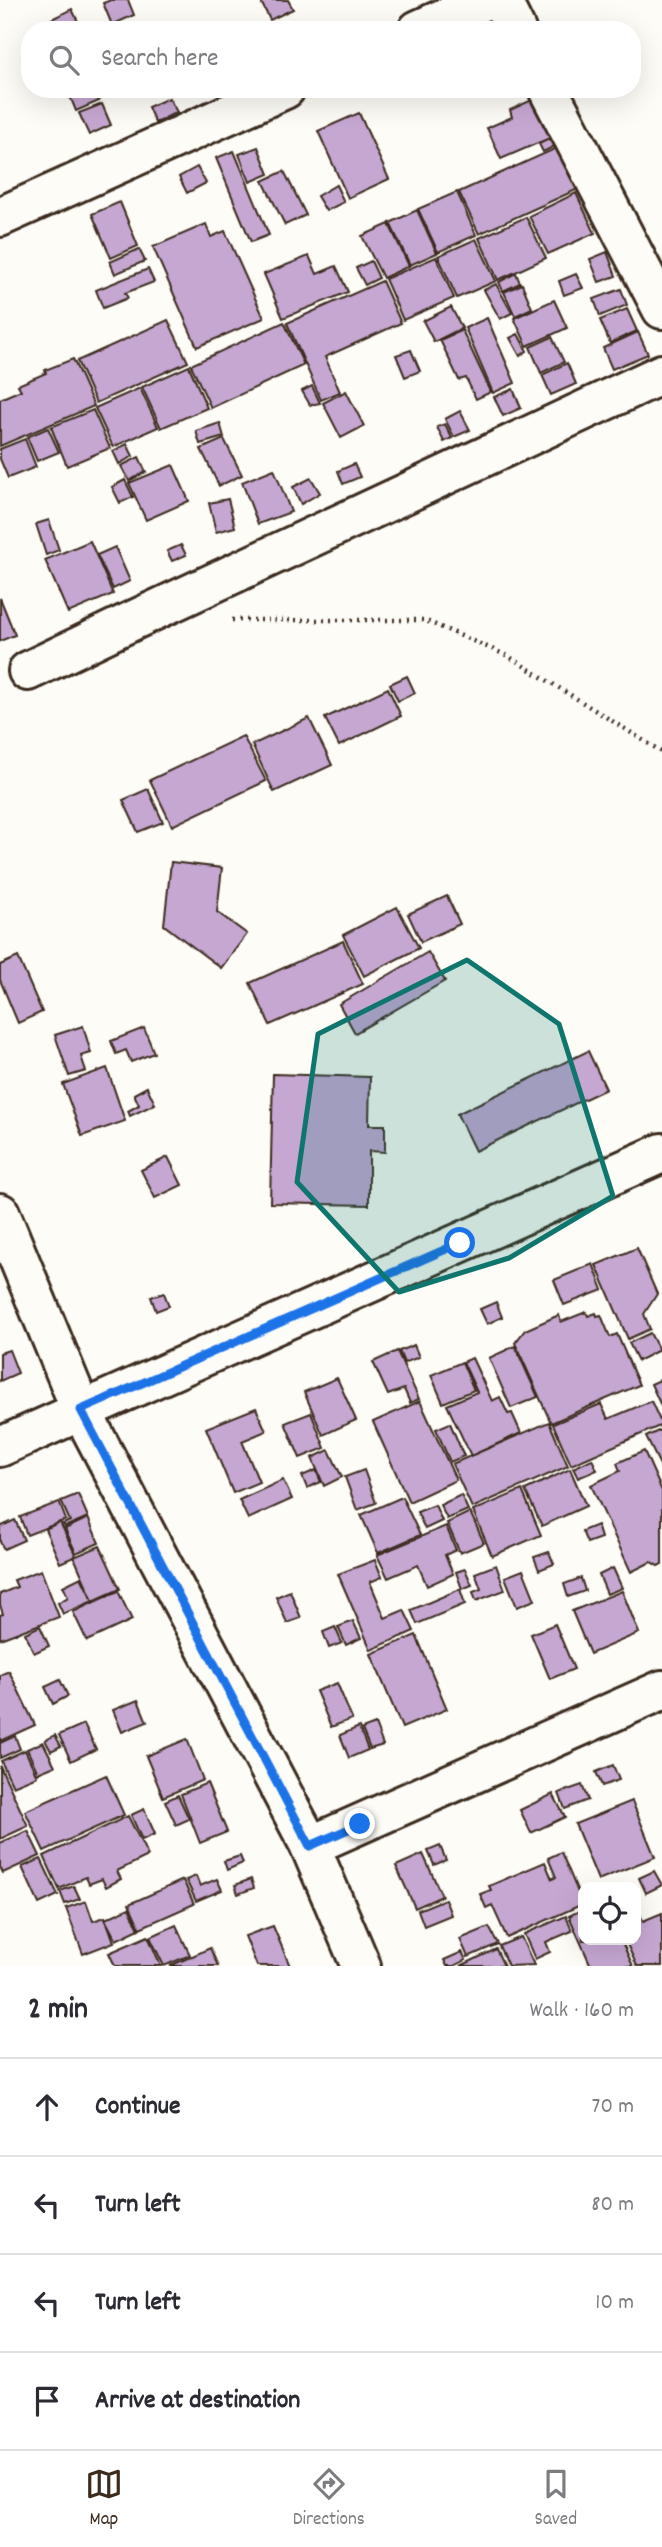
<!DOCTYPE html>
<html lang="en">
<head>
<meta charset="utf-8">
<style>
  body { margin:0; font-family:Dekko,sans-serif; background:#f2f2f3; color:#2b2b33 }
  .controls { position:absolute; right:21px; bottom:21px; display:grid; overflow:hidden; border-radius:14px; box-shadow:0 7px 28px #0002 }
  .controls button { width:63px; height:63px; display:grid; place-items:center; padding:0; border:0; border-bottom:2px solid #e1e1e2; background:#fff; color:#2b2b33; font:35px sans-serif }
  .stop { position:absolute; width:21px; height:21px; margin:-16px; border:5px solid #1a73e8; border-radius:50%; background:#fff }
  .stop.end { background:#1a73e8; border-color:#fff; box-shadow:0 2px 7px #0008 }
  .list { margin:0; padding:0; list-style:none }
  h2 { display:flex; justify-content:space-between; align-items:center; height:91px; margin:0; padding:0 28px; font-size:30px }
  h2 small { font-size:23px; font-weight:400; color:#7c7c81 }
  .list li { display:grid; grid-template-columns:46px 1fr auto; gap:21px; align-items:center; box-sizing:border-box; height:98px; padding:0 28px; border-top:2px solid #e1e1e2 }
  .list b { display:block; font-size:26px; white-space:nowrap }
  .list em { font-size:23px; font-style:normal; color:#7c7c81 }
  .icon { flex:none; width:38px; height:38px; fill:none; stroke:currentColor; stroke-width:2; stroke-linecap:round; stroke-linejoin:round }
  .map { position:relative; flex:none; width:662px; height:1966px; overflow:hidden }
  .search { position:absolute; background:#fff; box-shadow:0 7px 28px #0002; left:21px; right:21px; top:21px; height:77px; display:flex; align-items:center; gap:18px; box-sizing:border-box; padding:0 24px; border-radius:28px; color:#7c7c81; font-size:26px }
  .sheet { height:483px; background:#fff }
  nav { display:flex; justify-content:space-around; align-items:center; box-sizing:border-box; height:98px; border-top:2px solid #e1e1e2; background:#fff; font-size:19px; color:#7c7c81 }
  nav a { display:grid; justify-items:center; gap:4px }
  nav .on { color:#3b2a1e }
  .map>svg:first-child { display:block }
  .building { fill:#c6a7d2; stroke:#3b2a1e; stroke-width:2 }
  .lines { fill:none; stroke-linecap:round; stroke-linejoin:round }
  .minor-casing { stroke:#3b2a1e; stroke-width:44 }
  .path { stroke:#3b2a1e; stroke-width:4.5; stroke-dasharray:2 5; stroke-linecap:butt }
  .minor { stroke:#fdfcf7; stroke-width:38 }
  .route { stroke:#1a73e8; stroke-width:9 }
  .marked { fill:#0f766e; fill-opacity:0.2; stroke:#0f766e; stroke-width:5; stroke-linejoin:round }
</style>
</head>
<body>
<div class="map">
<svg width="662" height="1966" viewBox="0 0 662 1966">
  <rect width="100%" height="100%" fill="#fdfcf7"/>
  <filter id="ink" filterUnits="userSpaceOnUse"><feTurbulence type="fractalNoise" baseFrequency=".0143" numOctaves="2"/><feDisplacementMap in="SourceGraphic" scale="14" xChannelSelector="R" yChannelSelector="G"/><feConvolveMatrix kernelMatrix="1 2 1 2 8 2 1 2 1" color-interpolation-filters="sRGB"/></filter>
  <g filter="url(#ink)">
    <g class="building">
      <polygon points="111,0 128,0 134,15 112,25 103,3"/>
      <polygon points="260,0 288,0 293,9 270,20"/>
      <polygon points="72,9 82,30 36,30 35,27"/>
      <polygon points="67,89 94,89 99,101 76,111"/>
      <polygon points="169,98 177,112 155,123 148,107"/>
      <polygon points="534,99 552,137 501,159 487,128 512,117 510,110"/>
      <polygon points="102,104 111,125 89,135 79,113"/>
      <polygon points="359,113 389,179 348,198 318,131"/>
      <polygon points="553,137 557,145 543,152 539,144"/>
      <polygon points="258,147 269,174 250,182 239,154"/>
      <polygon points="559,147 578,189 479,234 459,192"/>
      <polygon points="234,151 269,235 251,242 216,158"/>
      <polygon points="197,167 206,183 187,193 179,177"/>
      <polygon points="284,171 306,215 285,225 263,181"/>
      <polygon points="336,185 344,202 326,211 317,196"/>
      <polygon points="457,192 476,235 438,252 418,209"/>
      <polygon points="576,193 595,233 548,254 529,216"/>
      <polygon points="120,202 138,246 111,258 92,214"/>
      <polygon points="417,210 437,253 410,265 390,223"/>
      <polygon points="526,217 546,258 498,280 479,238"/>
      <polygon points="206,224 211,237 225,231 264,318 197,347 153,247"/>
      <polygon points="389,224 409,266 383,278 362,236"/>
      <polygon points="476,239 496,281 457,298 438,256"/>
      <polygon points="139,249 145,261 115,274 110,262"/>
      <polygon points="607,252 616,276 599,282 590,259"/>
      <polygon points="309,256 317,274 336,266 348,292 283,318 264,274"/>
      <polygon points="436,257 454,298 403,320 385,279"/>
      <polygon points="371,261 379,278 365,285 356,268"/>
      <polygon points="148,269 154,282 125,293 128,298 103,308 96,290"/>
      <polygon points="516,273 520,283 503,291 499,282"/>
      <polygon points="576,274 583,288 564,295 559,281"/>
      <polygon points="382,281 401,323 325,357 340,392 321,400 287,323"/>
      <polygon points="496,284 512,313 500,319 484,290"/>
      <polygon points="522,284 532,308 515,316 504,292"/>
      <polygon points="621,289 627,305 600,316 594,299"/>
      <polygon points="554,300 567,328 527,346 514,318"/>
      <polygon points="451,307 462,328 434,342 423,321"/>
      <polygon points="627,309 637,331 610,343 600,320"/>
      <polygon points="487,318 515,383 493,393 465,328"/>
      <polygon points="168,320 188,362 96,403 77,361"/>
      <polygon points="284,322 304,365 211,408 191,365"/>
      <polygon points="462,330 491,392 476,399 466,378 459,380 440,340"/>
      <polygon points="638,332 648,354 612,369 603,348"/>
      <polygon points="518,334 527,351 520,356 510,338"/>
      <polygon points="552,337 564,362 541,373 530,347"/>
      <polygon points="411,350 420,371 405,377 396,355"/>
      <polygon points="73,359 94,406 0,446 0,399 21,390 18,385 46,373 45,370"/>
      <polygon points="567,363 576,384 551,395 542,375"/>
      <polygon points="189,366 207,408 161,428 142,387"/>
      <polygon points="312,386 320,403 310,405 302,391"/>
      <polygon points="140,388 158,427 113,447 95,408"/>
      <polygon points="513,389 521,408 503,416 494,397"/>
      <polygon points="346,391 364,426 341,438 323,403"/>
      <polygon points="93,410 110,448 67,466 51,427"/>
      <polygon points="460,411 470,430 454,437 445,419"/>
      <polygon points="220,423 224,437 200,444 196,431"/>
      <polygon points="445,424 452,438 444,442 437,427"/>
      <polygon points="48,428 59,452 37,461 27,437"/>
      <polygon points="25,439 36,467 8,478 0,459 0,449"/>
      <polygon points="224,439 242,475 219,486 201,449"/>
      <polygon points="127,444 133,456 119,464 113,451"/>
      <polygon points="139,457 146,472 129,481 121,466"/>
      <polygon points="354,464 360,477 343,484 338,471"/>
      <polygon points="173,465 189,501 146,520 129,483"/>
      <polygon points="274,469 291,512 258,524 242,482"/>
      <polygon points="311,478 320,493 301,504 293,487"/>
      <polygon points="125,480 133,497 120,503 112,487"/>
      <polygon points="228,499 235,527 216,532 209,503"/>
      <polygon points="49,520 59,550 46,555 36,524"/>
      <polygon points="90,541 113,594 68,613 45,560"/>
      <polygon points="181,545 186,555 172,561 167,551"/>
      <polygon points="115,547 130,581 113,589 97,555"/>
      <polygon points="0,598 15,635 0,641"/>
      <polygon points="407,676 415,693 398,701 390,684"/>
      <polygon points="388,688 401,716 339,746 325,718"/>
      <polygon points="309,718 332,765 274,792 252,745"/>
      <polygon points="243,736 266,781 172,826 150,780"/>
      <polygon points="148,789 163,822 138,832 123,800"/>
      <polygon points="171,862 222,868 217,912 247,934 221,968 164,925"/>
      <polygon points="447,896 460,924 421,942 408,914"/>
      <polygon points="397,907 419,948 364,976 343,935"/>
      <polygon points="343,941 363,984 270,1025 250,983"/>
      <polygon points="428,952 445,981 355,1033 339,1004"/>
      <polygon points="18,957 42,1012 18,1023 0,980 0,965"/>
      <polygon points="83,1026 91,1053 81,1056 86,1071 69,1076 55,1035"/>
      <polygon points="144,1028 154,1053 131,1062 126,1050 116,1054 111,1041"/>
      <polygon points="588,1051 606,1089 475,1151 457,1114"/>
      <polygon points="107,1068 125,1121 82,1136 63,1084"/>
      <polygon points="273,1074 370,1077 369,1125 385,1125 385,1152 369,1151 369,1205 270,1203"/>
      <polygon points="147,1087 155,1104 130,1116 128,1111 139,1105 134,1094"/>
      <polygon points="168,1157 182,1185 155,1198 141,1170"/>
      <polygon points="637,1248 657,1294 644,1314 650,1329 628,1339 596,1265"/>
      <polygon points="593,1264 603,1290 564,1305 554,1280"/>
      <polygon points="164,1293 169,1306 156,1311 151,1297"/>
      <polygon points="496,1302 502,1317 487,1324 480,1309"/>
      <polygon points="586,1312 588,1316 596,1313 597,1316 601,1315 610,1337 617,1334 639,1385 551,1423 515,1343 525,1330 559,1315 561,1322"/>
      <polygon points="650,1333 659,1350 638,1361 629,1343"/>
      <polygon points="414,1345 419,1357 404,1363 399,1351"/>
      <polygon points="515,1346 538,1397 511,1408 489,1358"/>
      <polygon points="9,1350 18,1373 0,1381 0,1353"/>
      <polygon points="397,1351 419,1399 410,1403 404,1389 388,1395 373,1362"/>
      <polygon points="472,1358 492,1401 500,1397 508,1414 512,1413 521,1433 471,1456 447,1405 477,1392 463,1362"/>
      <polygon points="462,1362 474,1390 443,1403 431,1375"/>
      <polygon points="337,1378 356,1420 323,1435 304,1392"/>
      <polygon points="662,1379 662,1408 651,1384"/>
      <polygon points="420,1401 456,1480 409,1502 373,1422"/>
      <polygon points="651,1401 662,1425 571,1465 553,1424 601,1404 608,1419"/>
      <polygon points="256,1408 266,1431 242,1441 259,1482 233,1493 206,1428"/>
      <polygon points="311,1413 325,1448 300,1458 285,1423"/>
      <polygon points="549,1422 568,1466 472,1508 452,1464"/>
      <polygon points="450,1423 464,1456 450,1462 436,1429"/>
      <polygon points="662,1429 662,1469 646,1437"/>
      <polygon points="329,1450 342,1477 324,1486 312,1458"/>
      <polygon points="644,1451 662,1491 662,1564 658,1566 651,1562 631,1572 591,1485 620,1471 617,1463"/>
      <polygon points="592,1459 597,1470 578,1478 573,1468"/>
      <polygon points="570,1469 586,1506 542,1526 525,1490"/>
      <polygon points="316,1470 321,1482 307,1488 302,1476"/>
      <polygon points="364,1470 376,1503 357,1510 345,1477"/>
      <polygon points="283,1480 292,1499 248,1519 239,1500"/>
      <polygon points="522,1490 541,1535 492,1556 473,1511"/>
      <polygon points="78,1494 88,1517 65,1527 63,1524 70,1521 61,1501"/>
      <polygon points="461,1495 468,1510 447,1519 440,1505"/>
      <polygon points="402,1497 420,1535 378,1553 361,1515"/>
      <polygon points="59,1502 66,1520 27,1535 20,1517"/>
      <polygon points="435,1505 442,1521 425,1529 417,1512"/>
      <polygon points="470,1512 484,1543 460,1553 447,1523"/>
      <polygon points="88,1518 99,1543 76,1553 65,1529"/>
      <polygon points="15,1520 24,1540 4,1549 0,1542 0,1527"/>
      <polygon points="60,1522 76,1556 60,1563 45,1529"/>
      <polygon points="597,1525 601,1538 587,1543 582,1531"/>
      <polygon points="446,1526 456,1550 445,1555 453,1574 427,1586 418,1565 388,1578 377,1555"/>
      <polygon points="100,1546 120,1589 93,1601 74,1557"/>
      <polygon points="549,1552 554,1564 539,1570 534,1557"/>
      <polygon points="375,1560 382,1577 370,1582 385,1618 404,1610 414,1631 371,1650 338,1574"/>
      <polygon points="496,1565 505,1590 476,1601 473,1592 481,1589 475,1573"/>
      <polygon points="613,1568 622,1588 607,1594 599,1575"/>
      <polygon points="465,1569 472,1585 462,1589 456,1572"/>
      <polygon points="41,1570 59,1617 0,1639 0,1615 3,1614 0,1605 0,1594 17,1587 14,1580"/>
      <polygon points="523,1570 535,1600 517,1607 505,1577"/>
      <polygon points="81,1577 93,1601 63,1614 58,1603 68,1597 63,1586"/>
      <polygon points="581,1578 585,1591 568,1597 564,1584"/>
      <polygon points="460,1589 465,1604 417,1624 411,1610"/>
      <polygon points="118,1591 132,1620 87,1641 73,1612"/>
      <polygon points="290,1591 301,1618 287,1623 276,1597"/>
      <polygon points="622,1591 639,1633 590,1654 572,1611"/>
      <polygon points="353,1621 361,1638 346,1645 338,1627"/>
      <polygon points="555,1624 574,1669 550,1679 531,1634"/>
      <polygon points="40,1626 49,1646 34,1653 25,1633"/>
      <polygon points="335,1627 342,1643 329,1648 323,1632"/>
      <polygon points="416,1635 447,1709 402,1728 371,1654"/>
      <polygon points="9,1671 35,1725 0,1741 0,1675"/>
      <polygon points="60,1680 68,1696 53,1704 45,1687"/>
      <polygon points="337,1683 352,1719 331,1727 316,1691"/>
      <polygon points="138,1700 147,1722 122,1732 113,1710"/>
      <polygon points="84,1724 96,1749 71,1761 59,1735"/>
      <polygon points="375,1724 383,1745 370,1749 362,1729"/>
      <polygon points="359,1727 368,1750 349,1758 340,1735"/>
      <polygon points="55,1735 61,1746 51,1751 45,1740"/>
      <polygon points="15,1736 20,1749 0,1758 0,1743"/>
      <polygon points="187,1739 203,1780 163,1797 146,1756"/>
      <polygon points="43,1742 55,1766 38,1773 27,1749"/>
      <polygon points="25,1750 37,1776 13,1786 1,1761"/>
      <polygon points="613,1765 619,1780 602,1786 596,1772"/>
      <polygon points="0,1766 28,1826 0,1839"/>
      <polygon points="106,1775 124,1815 44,1851 25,1811"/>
      <polygon points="207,1783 227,1832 200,1843 181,1794"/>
      <polygon points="582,1785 588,1800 565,1809 559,1793"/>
      <polygon points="553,1794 565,1817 531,1833 520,1810"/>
      <polygon points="178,1795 189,1819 176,1825 165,1801"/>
      <polygon points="632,1801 655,1857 598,1880 575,1824"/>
      <polygon points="144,1809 155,1834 142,1840 131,1815"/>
      <polygon points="128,1816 148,1856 117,1871 121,1879 106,1887 102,1879 89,1884 86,1877 59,1889 44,1856"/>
      <polygon points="28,1831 40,1856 3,1873 0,1867 0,1843"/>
      <polygon points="440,1846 446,1860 434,1865 428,1851"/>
      <polygon points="561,1852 583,1904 507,1938 492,1905 486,1908 480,1894 491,1890 489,1886 545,1862 552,1879 556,1877 548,1858"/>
      <polygon points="423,1854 442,1896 415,1908 396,1866"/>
      <polygon points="240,1856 243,1863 227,1870 224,1861"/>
      <polygon points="41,1859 58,1895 39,1904 22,1867"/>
      <polygon points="654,1871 662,1885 646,1893 639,1878"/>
      <polygon points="196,1876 200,1886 217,1879 222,1890 196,1901 186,1880"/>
      <polygon points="251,1879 254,1888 238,1894 235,1885"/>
      <polygon points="183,1880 194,1904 140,1928 129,1904"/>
      <polygon points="74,1886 80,1899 65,1904 60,1891"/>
      <polygon points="445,1899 451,1915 424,1926 418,1910"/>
      <polygon points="86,1901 93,1921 105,1917 114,1942 83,1954 66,1908"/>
      <polygon points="636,1906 643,1921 662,1913 662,1966 637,1966 625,1940 636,1940"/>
      <polygon points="129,1908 139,1929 116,1940 105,1919"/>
      <polygon points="583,1909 583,1940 621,1940 633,1966 591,1966 569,1916"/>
      <polygon points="566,1916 572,1931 546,1942 550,1952 535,1959 524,1934"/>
      <polygon points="176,1925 190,1955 164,1966 150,1937"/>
      <polygon points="273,1926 290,1966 257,1966 245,1936"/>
      <polygon points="489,1927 498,1944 468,1957 460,1939"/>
      <polygon points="148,1936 161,1966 115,1966 109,1953"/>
      <polygon points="521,1937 534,1965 508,1966 499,1946"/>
      <polygon points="210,1948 218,1966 170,1966"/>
      <polygon points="496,1949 504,1966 461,1966"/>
      <polygon points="462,1952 466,1960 454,1966 447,1966 444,1960"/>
    </g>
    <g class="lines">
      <g class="minor-casing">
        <g id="minor">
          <polyline points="501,0 516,30"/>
          <polyline points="418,30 485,0"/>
          <polyline points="548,89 662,309"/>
          <polyline points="0,217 285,89"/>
          <polyline points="28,671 134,620 662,374"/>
          <polyline points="0,1213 81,1410 310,1846 361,1966"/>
          <polyline points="0,1447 662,1153"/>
          <polyline points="310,1846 662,1690"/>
        </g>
      </g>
      <polyline class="path" points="232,620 424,620 508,656 662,752"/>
      <use href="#minor" class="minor"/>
    </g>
  </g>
  <g class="lines" filter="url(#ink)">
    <polyline class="route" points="360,1824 310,1846 81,1410 460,1243"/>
  </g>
  <path class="marked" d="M 467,960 L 559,1024 L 613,1196 L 509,1258 L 399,1292 L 297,1182 L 318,1034 Z"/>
</svg>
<div class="controls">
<button><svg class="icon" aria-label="locate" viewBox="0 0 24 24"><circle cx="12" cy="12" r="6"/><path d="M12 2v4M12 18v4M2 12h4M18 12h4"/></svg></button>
</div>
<div class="stop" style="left:460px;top:1243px"></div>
<div class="stop end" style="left:360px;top:1824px"></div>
<div class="search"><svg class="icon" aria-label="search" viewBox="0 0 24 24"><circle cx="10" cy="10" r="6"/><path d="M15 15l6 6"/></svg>Search here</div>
</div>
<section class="sheet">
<h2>2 min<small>Walk · 160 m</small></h2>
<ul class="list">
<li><svg class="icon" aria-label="ahead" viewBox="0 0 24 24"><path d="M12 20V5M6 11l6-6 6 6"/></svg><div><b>Continue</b></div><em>70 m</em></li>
<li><svg class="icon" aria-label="left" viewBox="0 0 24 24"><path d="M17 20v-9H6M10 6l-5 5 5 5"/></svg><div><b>Turn left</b></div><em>80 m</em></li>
<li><svg class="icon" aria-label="left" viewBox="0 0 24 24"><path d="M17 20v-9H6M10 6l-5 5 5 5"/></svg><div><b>Turn left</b></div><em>10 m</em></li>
<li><svg class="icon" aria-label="arrive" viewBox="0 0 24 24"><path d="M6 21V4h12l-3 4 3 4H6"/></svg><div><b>Arrive at destination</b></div></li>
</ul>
</section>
<nav>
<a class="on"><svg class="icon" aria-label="map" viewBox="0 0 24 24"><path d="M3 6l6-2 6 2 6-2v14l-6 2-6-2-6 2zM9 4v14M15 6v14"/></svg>Map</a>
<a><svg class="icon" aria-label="directions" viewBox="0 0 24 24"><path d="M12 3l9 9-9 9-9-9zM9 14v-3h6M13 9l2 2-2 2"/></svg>Directions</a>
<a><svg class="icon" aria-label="saved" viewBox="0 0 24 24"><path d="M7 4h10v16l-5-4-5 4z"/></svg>Saved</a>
</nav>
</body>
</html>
